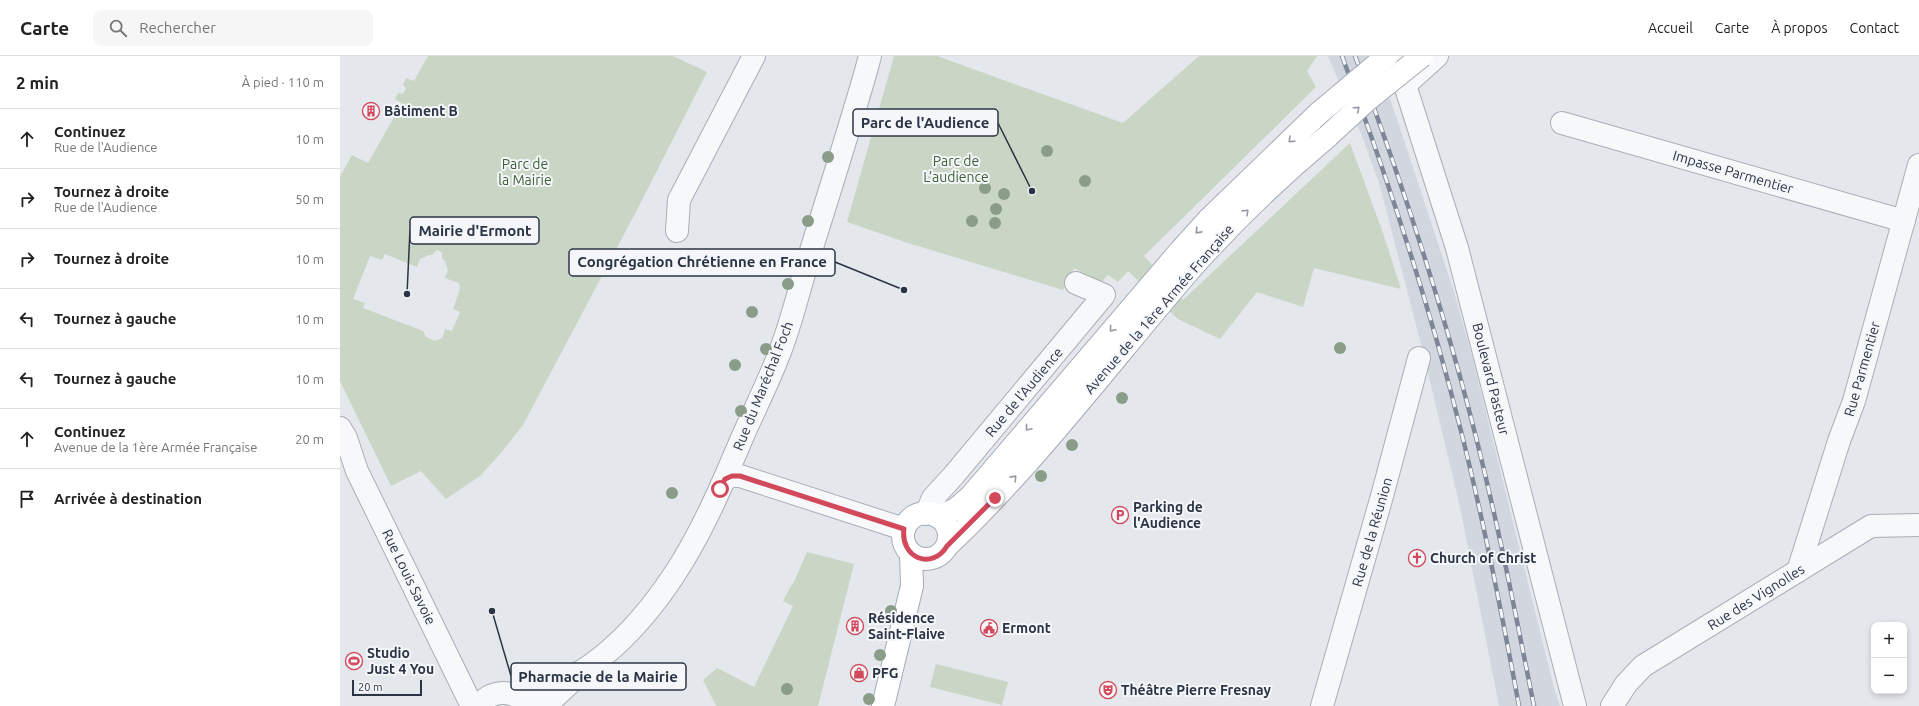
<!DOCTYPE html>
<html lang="fr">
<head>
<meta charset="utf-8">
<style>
  body { margin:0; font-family:Ubuntu,sans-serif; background:#f6f6f6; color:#222 }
  .controls { position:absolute; right:12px; bottom:12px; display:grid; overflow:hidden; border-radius:8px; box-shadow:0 2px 6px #0003 }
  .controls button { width:36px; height:36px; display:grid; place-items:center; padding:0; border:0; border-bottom:1px solid #e0e0e0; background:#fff; color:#222; font:20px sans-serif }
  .scale { position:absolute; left:12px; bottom:10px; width:70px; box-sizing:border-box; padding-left:4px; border:2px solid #2b3445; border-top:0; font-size:11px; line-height:14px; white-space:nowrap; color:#2b3445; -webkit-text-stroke:3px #f4f6f9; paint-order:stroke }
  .stop { position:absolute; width:12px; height:12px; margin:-9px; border:3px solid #d1495b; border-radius:50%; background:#fff }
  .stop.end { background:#d1495b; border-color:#fff; box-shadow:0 1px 4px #0008 }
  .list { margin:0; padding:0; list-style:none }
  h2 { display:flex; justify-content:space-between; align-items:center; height:52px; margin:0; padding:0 16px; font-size:17px }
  h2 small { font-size:13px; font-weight:400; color:#767676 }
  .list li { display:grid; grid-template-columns:26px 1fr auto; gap:12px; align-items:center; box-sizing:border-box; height:60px; padding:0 16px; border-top:1px solid #e0e0e0 }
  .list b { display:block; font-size:15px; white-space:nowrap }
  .list p { margin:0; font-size:13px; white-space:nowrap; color:#767676 }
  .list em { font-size:13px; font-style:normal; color:#767676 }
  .icon { flex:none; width:22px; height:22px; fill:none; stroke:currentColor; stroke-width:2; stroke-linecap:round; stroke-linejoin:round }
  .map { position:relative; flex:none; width:1579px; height:650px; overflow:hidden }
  header { display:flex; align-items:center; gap:24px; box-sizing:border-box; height:56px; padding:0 20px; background:#fff; border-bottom:1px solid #e0e0e0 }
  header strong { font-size:19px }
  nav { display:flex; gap:22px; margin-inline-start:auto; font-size:14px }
  .search { width:280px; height:36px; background:#f6f6f6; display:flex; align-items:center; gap:10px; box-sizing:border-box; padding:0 14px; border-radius:8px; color:#767676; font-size:15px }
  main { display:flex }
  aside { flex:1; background:#fff }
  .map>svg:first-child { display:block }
  .built { fill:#d2d6de }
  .green { fill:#c9d6c5; fill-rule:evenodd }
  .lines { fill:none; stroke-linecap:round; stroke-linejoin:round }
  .minor-casing { stroke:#a9aeb7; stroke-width:24 }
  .major-casing { stroke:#a3abb8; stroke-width:24 }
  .minor { stroke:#f7f8fa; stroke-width:22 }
  .major { stroke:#fff; stroke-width:22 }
  .rail-casing { stroke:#7d8696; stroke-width:4.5 }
  .rail { stroke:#f4f6f9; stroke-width:3; stroke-dasharray:9; stroke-linecap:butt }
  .major-bridge-casing { stroke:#a3abb8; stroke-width:24; stroke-linecap:butt }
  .major-bridge { stroke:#fff; stroke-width:22 }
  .tree { fill:#899d89 }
  .oneway { stroke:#959aa2 }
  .route { stroke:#d1495b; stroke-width:5 }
  .labels { text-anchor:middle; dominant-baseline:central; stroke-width:4; stroke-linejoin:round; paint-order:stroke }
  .poi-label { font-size:14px; font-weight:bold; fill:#2b3445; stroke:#f4f6f9; text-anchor:start }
  .park-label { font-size:14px; fill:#3f6138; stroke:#f4f6f9 }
  .street-label { font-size:14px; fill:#2b3445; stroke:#f4f6f9 }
  .leader { fill:none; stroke:#2b3445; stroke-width:1.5 }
  .callout-dot { fill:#2b3445; stroke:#f4f6f9; stroke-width:1.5 }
  .callout { fill:#f4f6f9; stroke:#2b3445; stroke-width:1.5 }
  .callout-label { font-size:15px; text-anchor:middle; font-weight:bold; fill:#2b3445 }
</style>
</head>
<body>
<header>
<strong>Carte</strong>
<div class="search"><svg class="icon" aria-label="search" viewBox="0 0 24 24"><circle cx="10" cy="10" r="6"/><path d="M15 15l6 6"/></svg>Rechercher</div>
<nav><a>Accueil</a><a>Carte</a><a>À propos</a><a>Contact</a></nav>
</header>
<main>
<aside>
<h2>2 min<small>À pied · 110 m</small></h2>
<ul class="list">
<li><svg class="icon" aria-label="ahead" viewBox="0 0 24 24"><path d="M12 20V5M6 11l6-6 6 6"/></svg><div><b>Continuez</b><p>Rue de l'Audience</p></div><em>10 m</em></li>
<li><svg class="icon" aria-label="right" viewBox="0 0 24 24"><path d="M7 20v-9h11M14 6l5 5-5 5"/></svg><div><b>Tournez à droite</b><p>Rue de l'Audience</p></div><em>50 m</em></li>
<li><svg class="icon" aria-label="right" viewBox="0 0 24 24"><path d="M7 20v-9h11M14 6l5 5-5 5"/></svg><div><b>Tournez à droite</b></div><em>10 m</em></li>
<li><svg class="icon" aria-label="left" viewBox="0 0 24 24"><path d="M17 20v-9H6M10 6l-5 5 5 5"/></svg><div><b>Tournez à gauche</b></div><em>10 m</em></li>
<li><svg class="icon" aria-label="left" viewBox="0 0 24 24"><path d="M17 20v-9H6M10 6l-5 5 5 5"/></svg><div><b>Tournez à gauche</b></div><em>10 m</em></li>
<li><svg class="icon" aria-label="ahead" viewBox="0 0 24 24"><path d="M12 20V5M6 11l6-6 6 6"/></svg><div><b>Continuez</b><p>Avenue de la 1ère Armée Française</p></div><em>20 m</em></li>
<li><svg class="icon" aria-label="arrive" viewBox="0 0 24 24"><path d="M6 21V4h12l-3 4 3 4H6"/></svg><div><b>Arrivée à destination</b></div></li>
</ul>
</aside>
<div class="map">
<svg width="1579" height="650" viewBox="0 0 1579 650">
  <rect width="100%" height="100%" fill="#e4e7ec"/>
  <polygon class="built" points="988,0 1033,0 1052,48 1114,236 1133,304 1214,632 1220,650 1159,650 1120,451 1083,296 1040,130 1022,80"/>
  <g class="green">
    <path d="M 88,0 L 333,0 L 367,16 L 298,152 L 183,369 L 160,398 L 140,420 L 106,443 L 81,415 L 51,430 L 0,325 L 0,121 L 12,99 L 28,107 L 62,47 L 55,43 L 58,37 L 63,38 L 66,32 L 63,29 L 66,22 L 74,25 ZM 97,194 L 102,196 L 102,203 L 105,205 L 108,214 L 105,222 L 119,227 L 120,233 L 113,253 L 120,256 L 112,275 L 105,273 L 102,282 L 95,285 L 86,281 L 83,275 L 23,252 L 25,247 L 13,243 L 30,200 L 42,204 L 45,198 L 77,211 L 80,203 L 89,199 L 92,199 Z"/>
    <polygon points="554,0 597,0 783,67 859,0 977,0 967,15 976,31 804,200 843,244 1010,87 1043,177 1061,233 974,212 963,251 917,236 880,283 838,263 788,215 778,226 768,219 761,227 734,212 723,234 568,187 507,166"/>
    <polygon points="467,496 514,508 478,650 376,650 363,624 377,612 414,631 453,550 443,545 452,528 453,528"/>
    <polygon points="596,608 668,626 662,649 590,631"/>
  </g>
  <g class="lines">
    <g class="minor-casing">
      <g id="minor">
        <polyline points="1052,0 1065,29 1117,192 1235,650"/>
        <polyline points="1065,29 1097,0"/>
        <polyline points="1222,67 1564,165"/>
        <polyline points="337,175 339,144 414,0"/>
        <polyline points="0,372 6,382 17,415 132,650"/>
        <polyline points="385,423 392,420 400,420 564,473"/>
        <polyline points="586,458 593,442 614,419 764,239 736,227"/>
        <polyline points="1458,515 1499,385 1514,345 1579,109"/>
        <path d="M 172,638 C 240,636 297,574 332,522 C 361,479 382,429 402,382 C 415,352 430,323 441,293 C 452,264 459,234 468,204 C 487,144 506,83 524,22 L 530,0"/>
        <path d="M 139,650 C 150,634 171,633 185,646"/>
        <polyline points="205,650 229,628"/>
        <polyline points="982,650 1042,440 1079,302"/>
        <polyline points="1272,650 1286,628 1303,610 1531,470 1579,469"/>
      </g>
    </g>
    <g class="major-casing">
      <g id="major">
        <circle cx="586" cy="480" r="23"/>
        <polyline points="598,461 616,453 631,440 841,194 868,164 979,57"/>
        <path d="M 607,490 C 695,407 768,309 847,217 C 890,168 938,122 988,80"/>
        <polyline points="543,650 572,530 571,498"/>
      </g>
    </g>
    <use href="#minor" class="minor"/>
    <use href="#major" class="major"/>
    <g class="rail-casing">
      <g id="rail">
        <path d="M 1002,0 C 1048,123 1089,247 1121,375 C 1144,466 1162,558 1179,650"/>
        <path d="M 1015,0 C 1069,145 1117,293 1151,444 C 1167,512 1180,581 1194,650"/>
      </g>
    </g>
    <use href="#rail" class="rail"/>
    <g class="major-bridge-casing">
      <g id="major-bridge">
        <polyline points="979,57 1047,0"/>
        <polyline points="988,80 1026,45 1082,0"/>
      </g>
    </g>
    <use href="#major-bridge" class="major-bridge"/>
  </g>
  <g class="tree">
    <circle cx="707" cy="95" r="6"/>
    <circle cx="488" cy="101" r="6"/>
    <circle cx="745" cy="125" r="6"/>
    <circle cx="645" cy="132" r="6"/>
    <circle cx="664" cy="138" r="6"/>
    <circle cx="656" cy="153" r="6"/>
    <circle cx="468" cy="165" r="6"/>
    <circle cx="632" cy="165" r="6"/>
    <circle cx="655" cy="167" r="6"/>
    <circle cx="448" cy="228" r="6"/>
    <circle cx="412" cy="256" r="6"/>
    <circle cx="1000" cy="292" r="6"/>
    <circle cx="426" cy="293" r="6"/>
    <circle cx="395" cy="309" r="6"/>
    <circle cx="782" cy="342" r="6"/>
    <circle cx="401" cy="355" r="6"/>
    <circle cx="732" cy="389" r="6"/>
    <circle cx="701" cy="420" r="6"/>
    <circle cx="332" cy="437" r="6"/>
    <circle cx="551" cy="555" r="6"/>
    <circle cx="540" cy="599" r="6"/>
    <circle cx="447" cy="633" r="6"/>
    <circle cx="529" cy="643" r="6"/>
  </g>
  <defs><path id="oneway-chevron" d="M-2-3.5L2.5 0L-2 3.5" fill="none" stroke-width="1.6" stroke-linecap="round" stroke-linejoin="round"/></defs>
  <g class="oneway">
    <use href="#oneway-chevron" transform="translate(1017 53) rotate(-42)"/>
    <use href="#oneway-chevron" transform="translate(951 84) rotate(136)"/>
    <use href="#oneway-chevron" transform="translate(906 156) rotate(-44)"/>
    <use href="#oneway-chevron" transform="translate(858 175) rotate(132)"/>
    <use href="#oneway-chevron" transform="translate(772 273) rotate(131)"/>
    <use href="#oneway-chevron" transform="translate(688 372) rotate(130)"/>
    <use href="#oneway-chevron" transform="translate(674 422) rotate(-48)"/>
  </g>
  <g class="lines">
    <path class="route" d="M 380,433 L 385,423 L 392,420 L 400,420 L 564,473 C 560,502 592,515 607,490 L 655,442"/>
  </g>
  <defs>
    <g id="building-ring" transform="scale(0.9)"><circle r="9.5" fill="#f4f6f9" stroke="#d1495b" stroke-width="1.5"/><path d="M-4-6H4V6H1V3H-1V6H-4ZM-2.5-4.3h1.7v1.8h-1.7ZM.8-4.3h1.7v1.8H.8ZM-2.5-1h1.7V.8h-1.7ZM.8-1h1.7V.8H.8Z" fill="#d1495b"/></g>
    <g id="parking-ring" transform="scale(0.9)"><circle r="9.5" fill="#f4f6f9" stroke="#d1495b" stroke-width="1.5"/><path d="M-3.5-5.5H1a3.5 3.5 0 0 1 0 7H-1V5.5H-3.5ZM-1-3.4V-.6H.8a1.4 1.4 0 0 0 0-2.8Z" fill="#d1495b"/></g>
    <g id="church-ring" transform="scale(0.9)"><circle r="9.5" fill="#f4f6f9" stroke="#d1495b" stroke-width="1.5"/><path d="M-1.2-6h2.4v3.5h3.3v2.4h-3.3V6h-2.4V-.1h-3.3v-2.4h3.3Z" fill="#d1495b"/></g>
    <g id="civic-ring" transform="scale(0.9)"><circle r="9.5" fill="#f4f6f9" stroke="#d1495b" stroke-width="1.5"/><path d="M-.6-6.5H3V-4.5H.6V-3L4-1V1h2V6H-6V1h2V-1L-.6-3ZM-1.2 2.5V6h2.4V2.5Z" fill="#d1495b"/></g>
    <g id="stadium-ring" transform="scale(0.9)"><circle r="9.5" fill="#f4f6f9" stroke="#d1495b" stroke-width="1.5"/><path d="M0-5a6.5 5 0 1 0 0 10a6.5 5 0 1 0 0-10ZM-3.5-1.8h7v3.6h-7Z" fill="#d1495b"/></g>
    <g id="shop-ring" transform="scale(0.9)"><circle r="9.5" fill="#f4f6f9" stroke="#d1495b" stroke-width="1.5"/><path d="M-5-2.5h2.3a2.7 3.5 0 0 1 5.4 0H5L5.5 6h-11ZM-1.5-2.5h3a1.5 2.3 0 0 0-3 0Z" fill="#d1495b"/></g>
    <g id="theatre-ring" transform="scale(0.9)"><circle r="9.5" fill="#f4f6f9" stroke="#d1495b" stroke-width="1.5"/><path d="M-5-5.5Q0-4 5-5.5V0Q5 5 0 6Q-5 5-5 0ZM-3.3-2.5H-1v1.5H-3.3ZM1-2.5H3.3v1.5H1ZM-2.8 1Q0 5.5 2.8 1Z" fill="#d1495b"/></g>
  </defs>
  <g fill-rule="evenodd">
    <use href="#building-ring" x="31" y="55"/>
    <use href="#parking-ring" x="780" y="459"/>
    <use href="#church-ring" x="1077" y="502"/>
    <use href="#building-ring" x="515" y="570"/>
    <use href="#civic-ring" x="649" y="572"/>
    <use href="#stadium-ring" x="14" y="605"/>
    <use href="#shop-ring" x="519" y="617"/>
    <use href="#theatre-ring" x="768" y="634"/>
  </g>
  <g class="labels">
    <g class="poi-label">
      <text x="44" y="55">Bâtiment B</text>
      <text x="793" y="451">Parking de<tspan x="793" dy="16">l'Audience</tspan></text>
      <text x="1090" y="502">Church of Christ</text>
      <text x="528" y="562">Résidence<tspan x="528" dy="16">Saint-Flaive</tspan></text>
      <text x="662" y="572">Ermont</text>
      <text x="27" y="597">Studio<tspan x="27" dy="16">Just 4 You</tspan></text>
      <text x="532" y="617">PFG</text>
      <text x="781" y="634">Théâtre Pierre Fresnay</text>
    </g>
    <g class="park-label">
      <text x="616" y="105">Parc de<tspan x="616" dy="16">L’audience</tspan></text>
      <text x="185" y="108">Parc de<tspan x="185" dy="16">la Mairie</tspan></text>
    </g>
    <g class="street-label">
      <text transform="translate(1393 116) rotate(16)">Impasse Parmentier</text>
      <text transform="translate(819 253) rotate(-49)">Avenue de la 1ère Armée Française</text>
      <text transform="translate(1522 313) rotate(-74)">Rue Parmentier</text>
      <text transform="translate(1151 323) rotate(76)">Boulevard Pasteur</text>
      <text transform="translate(423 330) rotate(-68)">Rue du Maréchal Foch</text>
      <text transform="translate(684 336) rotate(-50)">Rue de l'Audience</text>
      <text transform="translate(1032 476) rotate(-74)">Rue de la Réunion</text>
      <text transform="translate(69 521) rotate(64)">Rue Louis Savoie</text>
      <text transform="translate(1416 541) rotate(-32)">Rue des Vignolles</text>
    </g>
  </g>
  <path class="leader" d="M692 135L658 67M67 238L70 174M564 234L495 206M152 555L171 620"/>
  <g class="callout-dot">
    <circle cx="692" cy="135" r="4"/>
    <circle cx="67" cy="238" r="4"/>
    <circle cx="564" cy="234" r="4"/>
    <circle cx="152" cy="555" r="4"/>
  </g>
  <g class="callout">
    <rect x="513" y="53" width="145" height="27" rx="4"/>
    <rect x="70" y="161" width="129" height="27" rx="4"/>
    <rect x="229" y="193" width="266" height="27" rx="4"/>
    <rect x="171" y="607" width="175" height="27" rx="4"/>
  </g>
  <g class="callout-label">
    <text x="585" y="72">Parc de l'Audience</text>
    <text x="135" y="180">Mairie d'Ermont</text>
    <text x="362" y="211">Congrégation Chrétienne en France</text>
    <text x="258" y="626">Pharmacie de la Mairie</text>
  </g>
</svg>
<div class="controls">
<button>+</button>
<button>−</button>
</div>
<div class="scale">20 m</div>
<div class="stop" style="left:380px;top:433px"></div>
<div class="stop end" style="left:655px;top:442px"></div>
</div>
</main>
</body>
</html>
